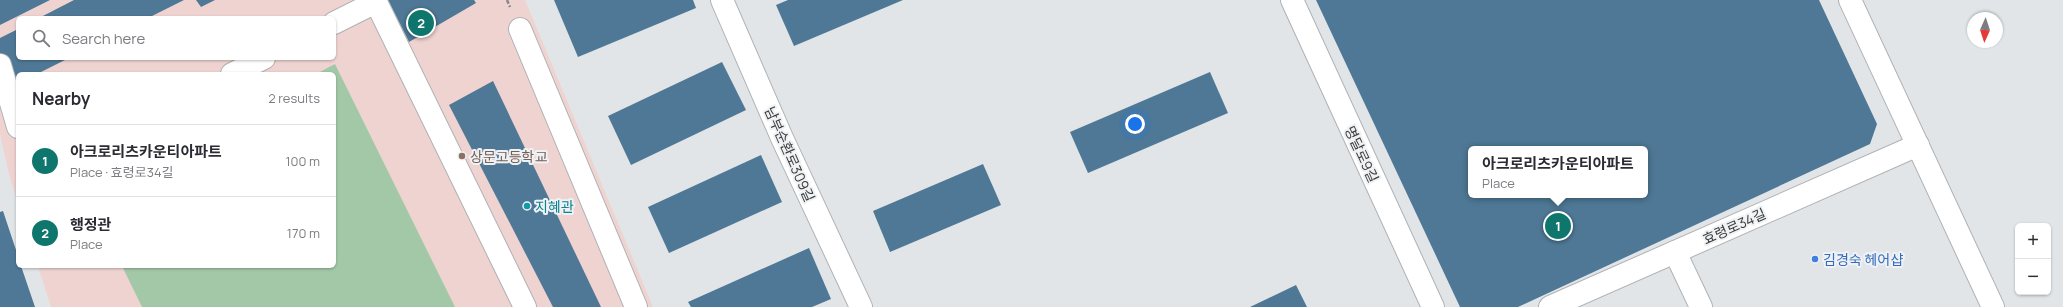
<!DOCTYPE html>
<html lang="en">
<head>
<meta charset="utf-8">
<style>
  body { margin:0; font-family:Manrope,"Noto Sans KR",sans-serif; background:#f7f7f7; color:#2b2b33 }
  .controls { position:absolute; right:12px; bottom:12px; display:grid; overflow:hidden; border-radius:6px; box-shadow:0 1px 3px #0004 }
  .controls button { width:36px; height:36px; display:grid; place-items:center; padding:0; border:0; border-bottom:1px solid #e1e1e2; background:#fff; color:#2b2b33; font:20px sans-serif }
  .compass { position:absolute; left:1967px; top:12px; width:36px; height:36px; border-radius:50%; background:#fff; box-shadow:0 1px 3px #0004; rotate:183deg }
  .you { position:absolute; left:1135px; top:124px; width:14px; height:14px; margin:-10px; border:3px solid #fff; border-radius:50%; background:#1a73e8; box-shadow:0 0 0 6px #1a73e833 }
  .badge { display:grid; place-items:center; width:26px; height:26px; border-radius:50%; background:#0f766e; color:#fff; font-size:13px; font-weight:700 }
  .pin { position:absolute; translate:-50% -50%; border:2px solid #fff; box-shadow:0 1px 4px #0006 }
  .popup { position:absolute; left:1468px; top:146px; width:180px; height:52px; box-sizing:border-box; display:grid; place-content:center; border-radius:6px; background:#fff; filter:drop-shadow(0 1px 3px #0005); font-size:13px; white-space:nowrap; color:#7c7c81 }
  .popup b { font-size:15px; color:#2b2b33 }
  .popup::after { content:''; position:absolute; left:50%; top:100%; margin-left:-8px; border:8px solid transparent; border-top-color:#fff }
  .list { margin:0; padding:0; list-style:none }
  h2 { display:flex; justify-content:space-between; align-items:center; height:52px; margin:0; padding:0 16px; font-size:17px }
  h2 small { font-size:13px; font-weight:400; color:#7c7c81 }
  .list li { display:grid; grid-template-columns:26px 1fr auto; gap:12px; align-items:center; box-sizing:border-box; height:72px; padding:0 16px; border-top:1px solid #e1e1e2 }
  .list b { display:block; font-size:15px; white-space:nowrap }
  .list p { margin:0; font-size:13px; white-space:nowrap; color:#7c7c81 }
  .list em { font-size:13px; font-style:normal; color:#7c7c81 }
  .icon { flex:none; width:22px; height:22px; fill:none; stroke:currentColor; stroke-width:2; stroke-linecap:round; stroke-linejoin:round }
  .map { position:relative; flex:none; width:2063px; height:307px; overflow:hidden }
  .search { position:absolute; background:#fff; box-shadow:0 1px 3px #0004; left:16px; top:16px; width:320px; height:44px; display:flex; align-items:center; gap:10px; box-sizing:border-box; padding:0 14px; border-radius:6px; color:#7c7c81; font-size:15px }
  .panel { position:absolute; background:#fff; box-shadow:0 1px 3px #0004; left:16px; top:72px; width:320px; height:196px; border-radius:6px }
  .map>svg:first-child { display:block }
  .education { fill:#eed3d1; fill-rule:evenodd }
  .green { fill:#a3c8a7 }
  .building { fill:#4e7895; fill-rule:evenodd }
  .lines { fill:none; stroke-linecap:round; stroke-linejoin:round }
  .street-casing { stroke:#afb2b4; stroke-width:24 }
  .path { stroke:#87898b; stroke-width:2.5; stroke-dasharray:4 2; stroke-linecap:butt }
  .street { stroke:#fff; stroke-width:22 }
  .education-dot { fill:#8d6e63; stroke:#eff2f4; stroke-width:1.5 }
  .culture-dot { fill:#0f9aa8; stroke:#eff2f4; stroke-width:1.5 }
  .shop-dot { fill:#3f7fe0; stroke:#eff2f4; stroke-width:1.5 }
  .labels { text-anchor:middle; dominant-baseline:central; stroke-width:4; stroke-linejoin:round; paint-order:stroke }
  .street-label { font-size:14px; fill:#3a3b3c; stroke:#eff2f4 }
  .education-label { font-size:14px; fill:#785e54; stroke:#eff2f4; text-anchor:start }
  .culture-label { font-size:14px; fill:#0d838f; stroke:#eff2f4; text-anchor:start }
  .shop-label { font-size:14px; fill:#366cbe; stroke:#eff2f4; text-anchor:start }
</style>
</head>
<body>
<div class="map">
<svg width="2063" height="307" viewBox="0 0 2063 307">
  <rect width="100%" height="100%" fill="#e1e5e7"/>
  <path class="education" d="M 0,0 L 525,0 L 653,307 L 51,307 L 38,266 L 334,266 L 334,74 L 18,74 L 18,204 L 10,178 L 0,134 ZM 18,18 L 334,18 L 334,58 L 18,58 Z"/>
  <polygon class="green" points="335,64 455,307 142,307 122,266 334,266 334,74 316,74"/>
  <g class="building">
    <polygon points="0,0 50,0 0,25"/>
    <polygon points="74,0 184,0 148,18 39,18"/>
    <polygon points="196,0 215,0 201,7"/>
    <polygon points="388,0 474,0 476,3 409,42"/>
    <polygon points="554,0 693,0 696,8 578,57"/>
    <polygon points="788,0 903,0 794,46 776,5"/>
    <path d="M 1316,0 L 1819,0 L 1877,124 L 1870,144 L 1518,307 L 1460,307 ZM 1471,149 L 1645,149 L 1645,195 L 1471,195 Z"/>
    <polygon points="18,29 18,58 69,58 37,74 18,74 18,84 9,88 0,61 0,38"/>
    <polygon points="722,62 746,110 631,165 608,116"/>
    <polygon points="1210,72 1228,113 1088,173 1070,132"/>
    <polygon points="493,81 601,307 553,307 449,105"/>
    <polygon points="761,155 782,202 669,253 648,207"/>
    <polygon points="983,164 1001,205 890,252 873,211"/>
    <polygon points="3,211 18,256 18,266 21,266 35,307 0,307 0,212"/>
    <polygon points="809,248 831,299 812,307 691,307 688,302"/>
    <polygon points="1296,285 1307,307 1250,307"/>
  </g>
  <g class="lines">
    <g class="street-casing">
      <g id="street">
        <polyline points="722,0 782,138 861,307"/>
        <polyline points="1292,0 1433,307"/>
        <polyline points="1850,0 1993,307"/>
        <polyline points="334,23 376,2 525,307"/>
        <polyline points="520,29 636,307"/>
        <polyline points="0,65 18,127"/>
        <polyline points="232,74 264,58"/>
        <polyline points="1675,252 1701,307"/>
        <polyline points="1550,307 1918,145"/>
      </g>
    </g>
    <polyline class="path" points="507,0 510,7"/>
    <use href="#street" class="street"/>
  </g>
  <circle class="education-dot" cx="462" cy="156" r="4"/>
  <circle class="culture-dot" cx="527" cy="206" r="4"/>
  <circle class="shop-dot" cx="1815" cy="259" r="4"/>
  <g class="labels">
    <g class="street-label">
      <text transform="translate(790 154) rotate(66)">남부순환로309길</text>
      <text transform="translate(1362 154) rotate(65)">명달로9길</text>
      <text transform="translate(1734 226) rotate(-24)">효령로34길</text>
    </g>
    <g class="education-label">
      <text x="470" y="156">상문고등학교</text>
    </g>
    <g class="culture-label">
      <text x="535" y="206">지혜관</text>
    </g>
    <g class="shop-label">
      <text x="1823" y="259">김경숙 헤어샵</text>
    </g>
  </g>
</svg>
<div class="controls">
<button>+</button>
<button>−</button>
</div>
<svg class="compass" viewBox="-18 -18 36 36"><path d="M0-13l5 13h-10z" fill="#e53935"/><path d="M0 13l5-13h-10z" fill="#7c7c81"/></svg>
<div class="you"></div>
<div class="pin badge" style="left:1558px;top:226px">1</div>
<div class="popup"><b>아크로리츠카운티아파트</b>Place</div>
<div class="pin badge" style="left:421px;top:23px">2</div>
<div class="search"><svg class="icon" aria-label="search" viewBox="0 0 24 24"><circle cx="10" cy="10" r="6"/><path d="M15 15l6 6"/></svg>Search here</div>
<section class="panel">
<h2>Nearby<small>2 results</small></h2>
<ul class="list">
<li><span class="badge">1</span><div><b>아크로리츠카운티아파트</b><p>Place · 효령로34길</p></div><em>100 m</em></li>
<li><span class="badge">2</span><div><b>행정관</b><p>Place</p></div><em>170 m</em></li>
</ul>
</section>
</div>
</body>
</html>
